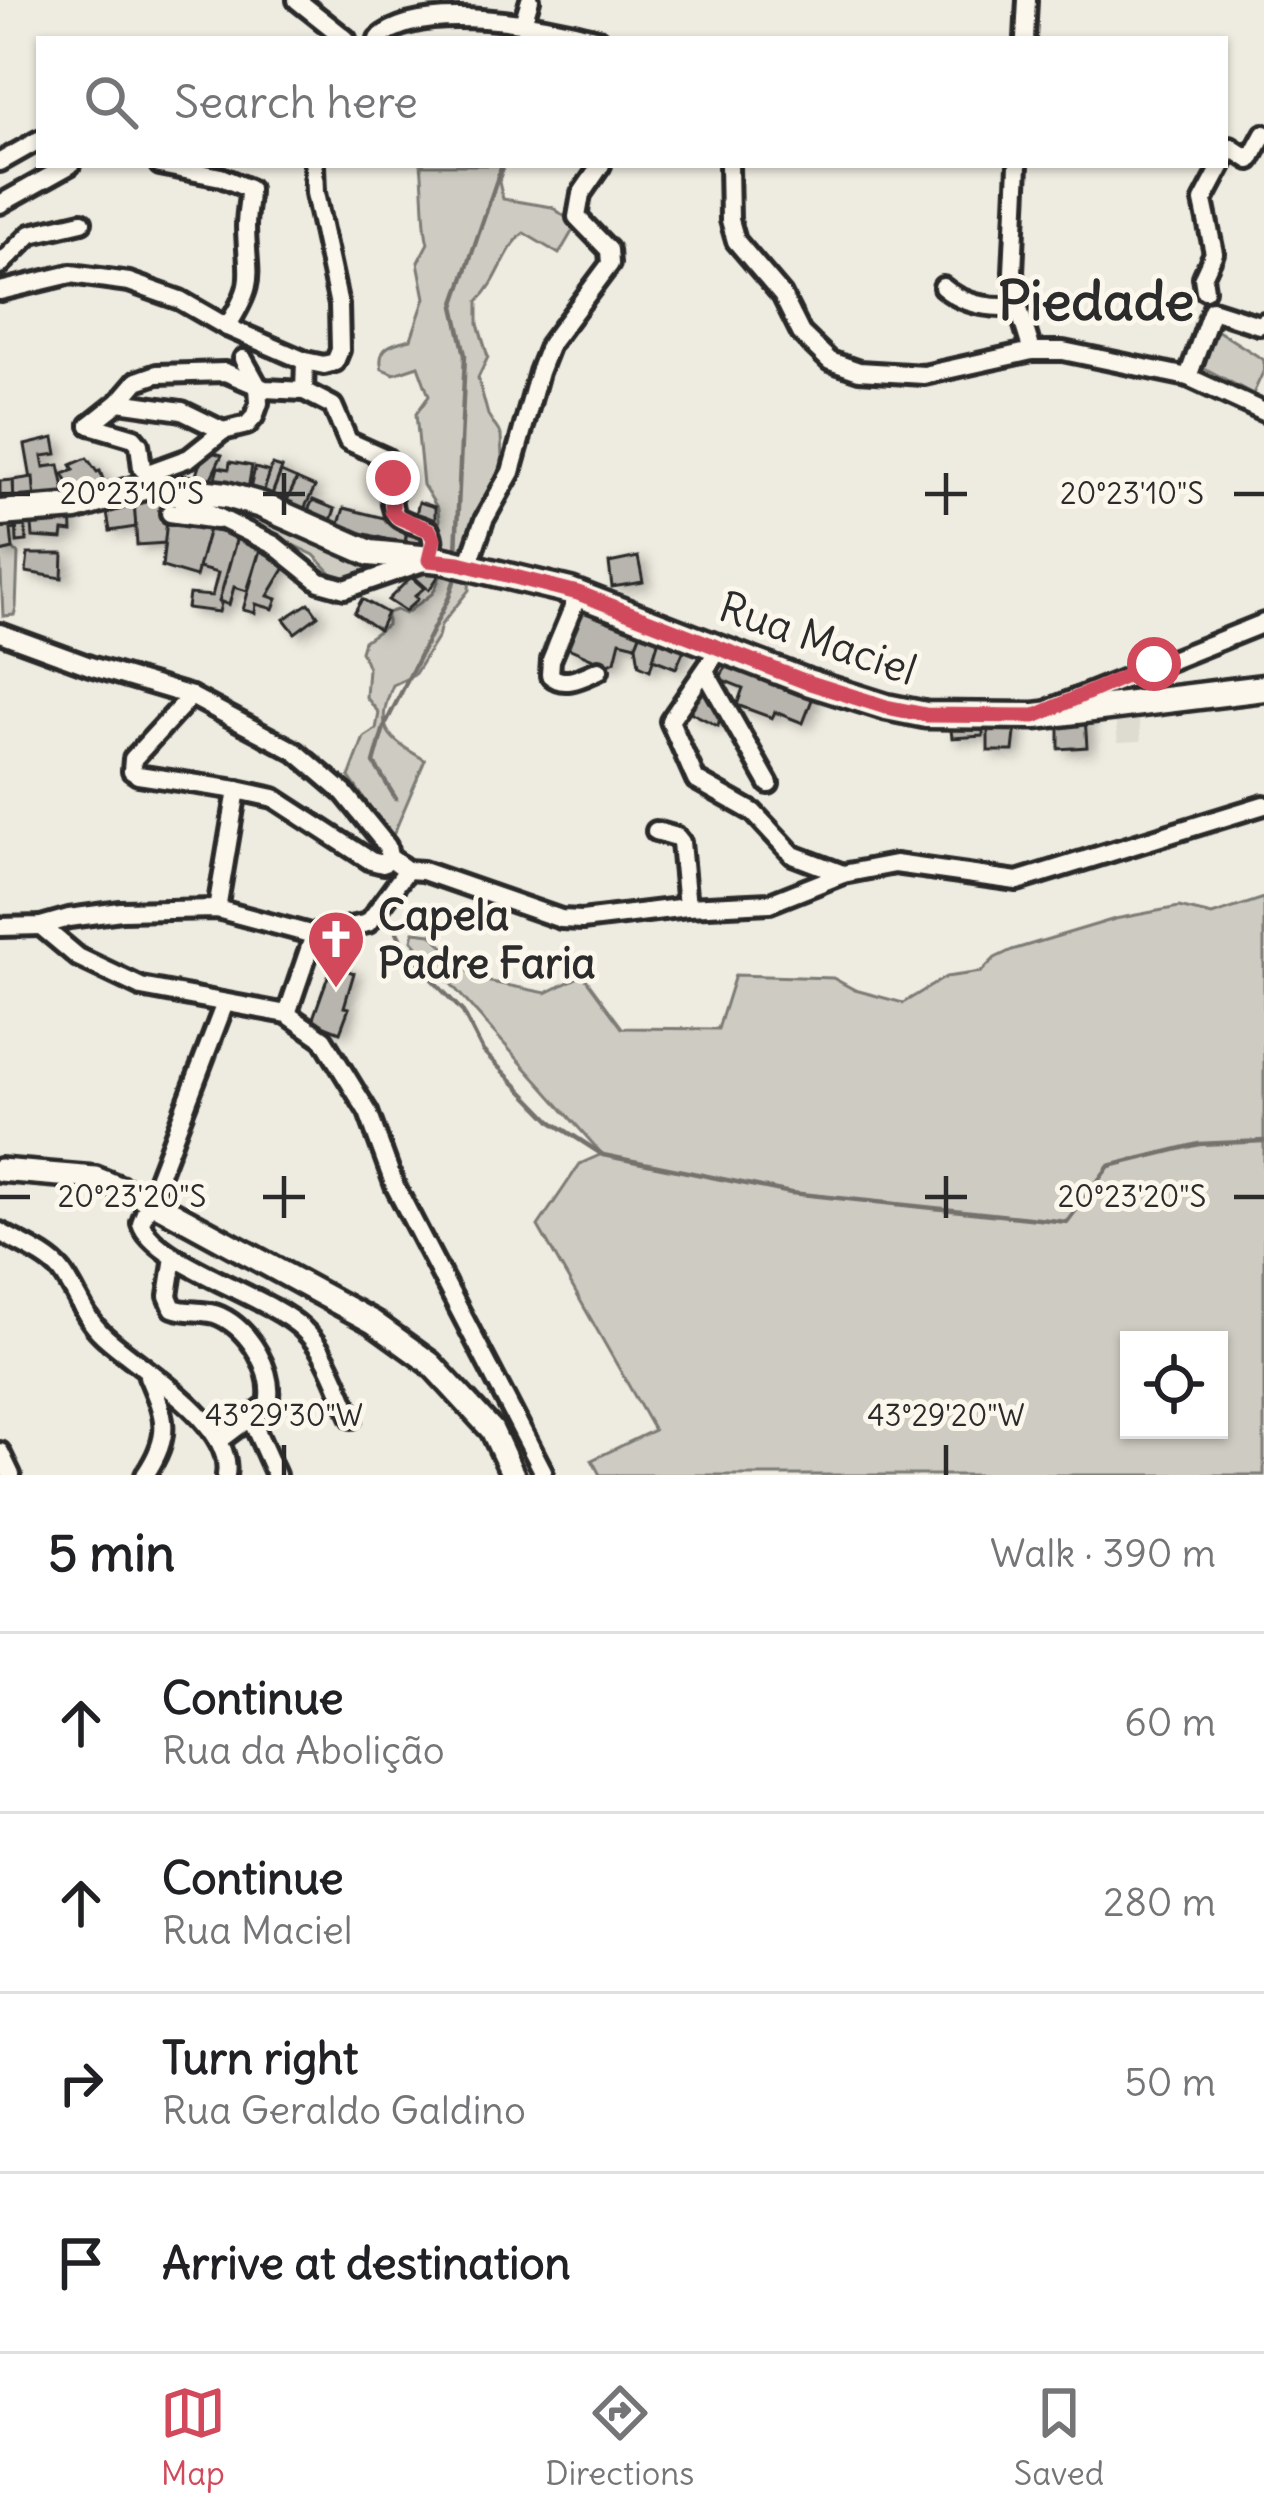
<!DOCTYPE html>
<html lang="en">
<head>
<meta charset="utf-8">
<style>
  body { margin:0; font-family:Delius,sans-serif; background:#f6f6f6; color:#202124 }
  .controls { position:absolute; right:36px; bottom:36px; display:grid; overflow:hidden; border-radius:0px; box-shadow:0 3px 9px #0004 }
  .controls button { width:108px; height:108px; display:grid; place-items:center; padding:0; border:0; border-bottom:3px solid #e0e0e0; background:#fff; color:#202124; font:60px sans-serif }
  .stop { position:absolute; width:36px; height:36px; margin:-27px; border:9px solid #d1495b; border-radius:50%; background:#fff }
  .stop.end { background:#d1495b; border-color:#fff; box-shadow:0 3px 12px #0008 }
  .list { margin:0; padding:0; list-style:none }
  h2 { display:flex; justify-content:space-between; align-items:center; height:156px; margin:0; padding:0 48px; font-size:51px }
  h2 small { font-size:39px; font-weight:400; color:#757577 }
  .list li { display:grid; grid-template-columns:78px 1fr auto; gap:36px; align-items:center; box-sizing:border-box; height:180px; padding:0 48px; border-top:3px solid #e0e0e0 }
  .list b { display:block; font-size:45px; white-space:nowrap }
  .list p { margin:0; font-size:39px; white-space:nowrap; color:#757577 }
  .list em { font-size:39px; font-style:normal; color:#757577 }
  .icon { flex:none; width:66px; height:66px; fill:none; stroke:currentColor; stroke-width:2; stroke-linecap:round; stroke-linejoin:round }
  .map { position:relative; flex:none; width:1264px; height:1475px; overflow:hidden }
  .search { position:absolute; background:#fff; box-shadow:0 3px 9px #0004; left:36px; right:36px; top:36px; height:132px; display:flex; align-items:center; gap:30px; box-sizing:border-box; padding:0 42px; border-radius:0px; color:#757577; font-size:45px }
  .sheet { height:876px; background:#fff }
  nav { display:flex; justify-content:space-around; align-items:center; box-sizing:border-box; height:168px; border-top:3px solid #e0e0e0; background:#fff; font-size:33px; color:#757577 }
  nav a { display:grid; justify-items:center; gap:6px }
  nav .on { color:#d1495b }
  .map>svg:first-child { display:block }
  .built { fill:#dedbd1 }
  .green { fill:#cecbc2; stroke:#7c7b76; stroke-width:3; fill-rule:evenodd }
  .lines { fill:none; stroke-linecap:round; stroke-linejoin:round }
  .stream { stroke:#74726e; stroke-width:4.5 }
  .building { fill:#b8b5ae; stroke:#2b2b2b; stroke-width:3; filter:url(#shadow) }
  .minor-casing { stroke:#2b2b2b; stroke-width:26 }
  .tertiary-casing { stroke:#2b2b2b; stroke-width:30 }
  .secondary-casing { stroke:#2b2b2b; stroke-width:33 }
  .minor { stroke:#fbf7ec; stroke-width:16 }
  .tertiary { stroke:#fbf7ec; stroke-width:21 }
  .secondary { stroke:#fbf7ec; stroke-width:24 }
  .route { stroke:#d1495b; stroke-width:15 }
  .ticks { fill:none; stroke:#2b2b2b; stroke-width:4.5 }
  .labels { text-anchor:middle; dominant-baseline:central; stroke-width:10; stroke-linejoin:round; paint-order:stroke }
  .street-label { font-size:42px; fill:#2b2b2b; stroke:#fbf7ec }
  .poi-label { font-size:42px; font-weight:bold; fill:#2b2b2b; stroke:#fbf7ec; text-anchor:start }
  .district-label { font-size:54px; font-weight:bold; fill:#2b2b2b; stroke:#fbf7ec }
  .ticks-label { font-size:30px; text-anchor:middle; fill:#2b2b2b; stroke:#fbf7ec; stroke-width:10; stroke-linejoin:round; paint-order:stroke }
</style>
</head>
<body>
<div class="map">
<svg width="1264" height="1475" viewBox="0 0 1264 1475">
  <defs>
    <filter id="shadow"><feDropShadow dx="7" dy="4" stdDeviation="6" flood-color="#0004"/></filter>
  </defs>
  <rect width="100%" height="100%" fill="#eeebe0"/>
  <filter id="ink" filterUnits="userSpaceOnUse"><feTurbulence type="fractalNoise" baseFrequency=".00833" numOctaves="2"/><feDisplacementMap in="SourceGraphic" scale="24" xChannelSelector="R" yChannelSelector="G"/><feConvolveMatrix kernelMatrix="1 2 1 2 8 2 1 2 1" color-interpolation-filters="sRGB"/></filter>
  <g filter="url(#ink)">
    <polygon class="built" points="1138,710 1141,741 1118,742 1114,713"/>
    <g class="green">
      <path d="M 421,165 L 504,165 L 499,182 L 503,199 L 552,207 L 576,225 L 559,254 L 524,233 C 503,250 500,280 478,301 L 478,324 L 488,357 L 478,378 L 488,415 L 501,435 L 503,480 L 464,556 L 442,550 L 438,509 L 423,485 L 416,414 L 429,396 L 418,366 L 394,374 L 382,369 C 376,347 393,343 411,339 L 425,298 L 418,262 L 428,243 C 423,230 424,185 421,165 Z"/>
      <polygon points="1207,324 1264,360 1264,370 1253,394 1193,362"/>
      <polygon points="202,501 242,508 396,559 362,583 339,581 314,555"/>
      <polygon points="13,549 18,554 16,608 14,615 3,616 0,552"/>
      <path d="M 444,568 L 470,574 L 469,590 L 441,625 L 438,637 L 414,675 L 393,685 C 374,729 387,738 425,760 L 392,838 L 349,777 L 364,737 L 376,729 L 379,713 L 366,697 L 368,668 L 361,651 L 364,641 L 387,625 L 387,613 L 396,610 L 405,614 L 433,593 Z"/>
      <path d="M 1264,898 L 1264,1475 L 600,1475 L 592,1460 L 654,1430 L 538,1226 L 580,1164 L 602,1154 L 412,940 L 414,932 L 431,934 L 476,979 L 546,993 L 583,975 L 622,1028 L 718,1029 L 735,975 L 833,978 L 855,990 L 903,1003 L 946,977 L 981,972 L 995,958 L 1012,950 L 1115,919 L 1179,907 L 1212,915 ZM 1129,1340 L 1219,1340 L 1219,1430 L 1129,1430 Z"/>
    </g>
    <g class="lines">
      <g class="stream">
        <polyline points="456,552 465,355 454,306 502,165"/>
        <polyline points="396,799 374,763 384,727 449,597 456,575"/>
        <polyline points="379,915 395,928 407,953 463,1012 483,1051 552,1122 603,1155 791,1193 1067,1222 1109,1166 1199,1144 1264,1141"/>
      </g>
    </g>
    <g class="building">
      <polygon points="54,438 57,454 42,456 44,467 59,465 66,498 35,502 25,445"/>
      <polygon points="204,450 222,455 210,480 195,478"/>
      <polygon points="87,458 97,472 100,471 107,490 88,497 85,490 73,492 63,474 74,470 71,465"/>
      <polygon points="230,462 252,466 248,489 214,482 218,467 229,469"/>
      <polygon points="272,465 282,468 271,497 263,493"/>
      <polygon points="255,468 270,472 263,493 250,489"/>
      <polygon points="281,472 297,479 285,505 271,497"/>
      <polygon points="33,477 35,502 14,505 13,480"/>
      <polygon points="297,479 315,487 302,513 285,505"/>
      <polygon points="13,480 14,505 0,505 0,481"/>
      <polygon points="134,496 136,527 110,531 105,501"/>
      <polygon points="167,497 166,543 137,545 134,499"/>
      <polygon points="313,500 335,509 329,526 305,516"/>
      <polygon points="419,502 435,507 435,522 415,518"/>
      <polygon points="344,508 408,524 405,544 338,527"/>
      <polygon points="71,511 72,532 63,531 62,539 33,537 31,514"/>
      <polygon points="14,514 17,529 11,530 13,549 0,552 0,516"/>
      <polygon points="23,515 27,541 17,542 16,516"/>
      <polygon points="167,520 209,529 196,577 162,567"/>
      <polygon points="408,524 428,533 426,549 405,544"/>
      <polygon points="209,529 237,537 219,612 187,608 189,594 212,596 218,573 198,568"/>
      <polygon points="237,537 260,550 247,591 234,587 229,605 219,601"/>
      <polygon points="260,550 287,564 268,596 277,599 273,609 256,604 255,613 243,610"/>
      <polygon points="28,554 63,554 62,578 26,572"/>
      <polygon points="638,557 643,582 612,587 609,563"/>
      <polygon points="439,567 444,568 429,590 410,573"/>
      <polygon points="411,577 424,588 415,596 418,599 405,611 388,600"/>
      <polygon points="362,599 387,613 379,630 354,613"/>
      <polygon points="309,603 318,616 295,633 284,619"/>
      <polygon points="587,605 643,627 636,645 620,641 615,661 607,665 566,647"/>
      <polygon points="643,627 661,633 650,670 639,665 636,645"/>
      <polygon points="661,633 687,643 676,668 653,659"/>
      <polygon points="728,659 815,692 803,723 775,712 772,718 737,705 743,688 720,679"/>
      <polygon points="704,689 720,717 718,726 690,712"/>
      <polygon points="1085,717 1087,747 1059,749 1059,719"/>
      <polygon points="950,722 983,722 983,736 952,738"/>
      <polygon points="988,724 1016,724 1013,751 988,751"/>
      <polygon points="332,965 354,973 344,1007 349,1008 340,1032 312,1021"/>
    </g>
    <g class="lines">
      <g class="minor-casing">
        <g id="minor">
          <polyline points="297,0 346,39"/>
          <polyline points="530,0 523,23 532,39"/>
          <path d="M 378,39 C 421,0 546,25 598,39"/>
          <polyline points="1025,39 1027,0"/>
          <polyline points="1225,159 1230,147 1250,160 1264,134"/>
          <polyline points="0,162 39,140"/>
          <path d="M 160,165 L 221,177 L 249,189 C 249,202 246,214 246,227 C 247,279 257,279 227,327"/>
          <polyline points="729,165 730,220 736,241 782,295 801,333 830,361 859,371 924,375 1032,351 1063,351 1188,377 1264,412"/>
          <polyline points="1018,165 1013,272 1018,306 1032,351"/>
          <polyline points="0,204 70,165"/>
          <polyline points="0,265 31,234 82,222"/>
          <path d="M 943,287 C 964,305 991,309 1018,306"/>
          <polyline points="1205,290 1203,277 1214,253 1203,201 1222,165"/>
          <path d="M 0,291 L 71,274 L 129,282 L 180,300 L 227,327 L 305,361 L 304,391 L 333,406 L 348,441 L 386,458 C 395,476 386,509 399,518 C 408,524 420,525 429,530 C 435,541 432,548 429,560 L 345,589 L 320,582 L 274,545 L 171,494"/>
          <polyline points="305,361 324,365 335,362 340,350 339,305 315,193 314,165"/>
          <polyline points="1188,377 1212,310 1259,325 1264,322"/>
          <polyline points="119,402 182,411 223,431"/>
          <polyline points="90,425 119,402 137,381 157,374 225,372 265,389 304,391"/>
          <polyline points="90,425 134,438 139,444 142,468 148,473"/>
          <polyline points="147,486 148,473 189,458 223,431 247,425 254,417 259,403 258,386 243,359"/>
          <polyline points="170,513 217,520"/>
          <polyline points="468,566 484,520 511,472 539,372 550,344 610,264 609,250 577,217 581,194 601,165"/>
          <path d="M 579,593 L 551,660 L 550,675 C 564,688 583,677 599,670"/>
          <polyline points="0,633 90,666 191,696 296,752 344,793 387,846 389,857 407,870 423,871 561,919 582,920 687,907 770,903 843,874 895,864 1017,881 1264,805"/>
          <polyline points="720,648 670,721 696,780 753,812 793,855 843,874"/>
          <polyline points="705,671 769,784"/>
          <polyline points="191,696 133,759 132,771 138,775 237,790"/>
          <polyline points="1052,708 1264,623"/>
          <polyline points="656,831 677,837 681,842 687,907"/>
          <polyline points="217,909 237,790 274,798 371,861 383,864 389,857"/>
          <polyline points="41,926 78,957 141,987 287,1014 323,1039 368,1112 395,1186 543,1471 541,1475"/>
          <polyline points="0,927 41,926 69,918 121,911 217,909 314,935 368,923 407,870"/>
          <path d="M 225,1003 L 141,1223 C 153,1263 267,1295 302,1328 C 328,1352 337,1386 352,1418"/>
          <polyline points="287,1014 314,935"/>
          <path d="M 0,1232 C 18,1243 49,1255 62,1272 C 77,1292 84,1317 102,1334 C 136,1367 235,1422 226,1475"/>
          <path d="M 174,1257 L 168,1296 L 173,1308 C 188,1314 205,1309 220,1316 C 250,1330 275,1372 268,1404 L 220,1440"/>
          <polyline points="251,1419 276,1475"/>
          <polyline points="0,1452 11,1475"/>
          <path d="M 145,1475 C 172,1435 166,1418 148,1376"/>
        </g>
      </g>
      <g class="tertiary-casing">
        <polyline id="tertiary" points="0,1170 95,1178 149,1200 373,1322 430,1363 492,1430 513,1475"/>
      </g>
      <g class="secondary-casing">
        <polyline id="secondary" points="0,513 76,507 147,486 226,495 261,505 370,553 441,560 570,591 804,681 886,707 926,715 1035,716 1264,688"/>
      </g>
      <use href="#minor" class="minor"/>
      <use href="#tertiary" class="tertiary"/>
      <use href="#secondary" class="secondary"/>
    </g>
  </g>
  <g class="lines" filter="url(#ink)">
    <polyline class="route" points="393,478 392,511 398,517 429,530 434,539 429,560 459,563 578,593 804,681 886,707 926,715 1035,716 1154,664"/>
  </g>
  <path class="ticks" d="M 284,473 L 284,515M 946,473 L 946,515M 0,494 L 30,494M 263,494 L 305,494M 925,494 L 967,494M 1234,494 L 1264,494M 284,1176 L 284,1218M 946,1176 L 946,1218M 0,1197 L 30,1197M 263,1197 L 305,1197M 925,1197 L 967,1197M 1234,1197 L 1264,1197M 284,1445 L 284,1475M 946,1445 L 946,1475"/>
  <defs>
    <g id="church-pin" transform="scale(3)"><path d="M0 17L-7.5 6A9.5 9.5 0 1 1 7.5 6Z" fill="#d1495b" stroke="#fbf7ec"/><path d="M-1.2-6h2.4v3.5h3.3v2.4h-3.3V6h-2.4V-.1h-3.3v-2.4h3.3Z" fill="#fff"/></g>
  </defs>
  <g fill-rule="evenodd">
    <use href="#church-pin" x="336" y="939"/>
  </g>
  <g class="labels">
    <g class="street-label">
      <text transform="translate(818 638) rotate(19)">Rua Maciel</text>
    </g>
    <g class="poi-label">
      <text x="378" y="915">Capela<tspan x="378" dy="48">Padre Faria</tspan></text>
    </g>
    <g class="district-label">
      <text x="1096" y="301">Piedade</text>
    </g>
  </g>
  <g class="ticks-label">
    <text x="132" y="504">20°23'10"S</text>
    <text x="1132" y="504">20°23'10"S</text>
    <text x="132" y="1207">20°23'20"S</text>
    <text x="1132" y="1207">20°23'20"S</text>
    <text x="284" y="1426">43°29'30"W</text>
    <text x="946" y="1426">43°29'20"W</text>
  </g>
</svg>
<div class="controls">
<button><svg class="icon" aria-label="locate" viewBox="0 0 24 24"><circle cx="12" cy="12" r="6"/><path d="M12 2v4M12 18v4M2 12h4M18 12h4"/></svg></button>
</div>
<div class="stop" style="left:1154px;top:664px"></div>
<div class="stop end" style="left:393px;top:478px"></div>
<div class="search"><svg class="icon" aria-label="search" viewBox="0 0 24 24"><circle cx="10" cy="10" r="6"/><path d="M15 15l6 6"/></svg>Search here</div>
</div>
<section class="sheet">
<h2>5 min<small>Walk · 390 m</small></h2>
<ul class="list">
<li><svg class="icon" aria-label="ahead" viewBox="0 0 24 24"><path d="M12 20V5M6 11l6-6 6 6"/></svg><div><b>Continue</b><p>Rua da Abolição</p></div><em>60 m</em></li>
<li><svg class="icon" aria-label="ahead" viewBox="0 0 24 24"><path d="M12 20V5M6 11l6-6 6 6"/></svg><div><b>Continue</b><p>Rua Maciel</p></div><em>280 m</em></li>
<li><svg class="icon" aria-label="right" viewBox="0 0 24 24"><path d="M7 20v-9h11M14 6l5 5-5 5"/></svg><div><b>Turn right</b><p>Rua Geraldo Galdino</p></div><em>50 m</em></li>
<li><svg class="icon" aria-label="arrive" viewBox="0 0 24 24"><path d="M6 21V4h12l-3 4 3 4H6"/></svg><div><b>Arrive at destination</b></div></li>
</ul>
</section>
<nav>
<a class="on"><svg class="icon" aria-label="map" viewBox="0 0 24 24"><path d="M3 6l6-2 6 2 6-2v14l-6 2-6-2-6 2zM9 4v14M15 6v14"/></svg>Map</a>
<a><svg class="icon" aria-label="directions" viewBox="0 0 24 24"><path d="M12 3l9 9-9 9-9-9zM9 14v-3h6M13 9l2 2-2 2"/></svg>Directions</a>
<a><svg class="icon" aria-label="saved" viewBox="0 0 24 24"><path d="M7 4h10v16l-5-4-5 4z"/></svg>Saved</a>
</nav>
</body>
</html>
